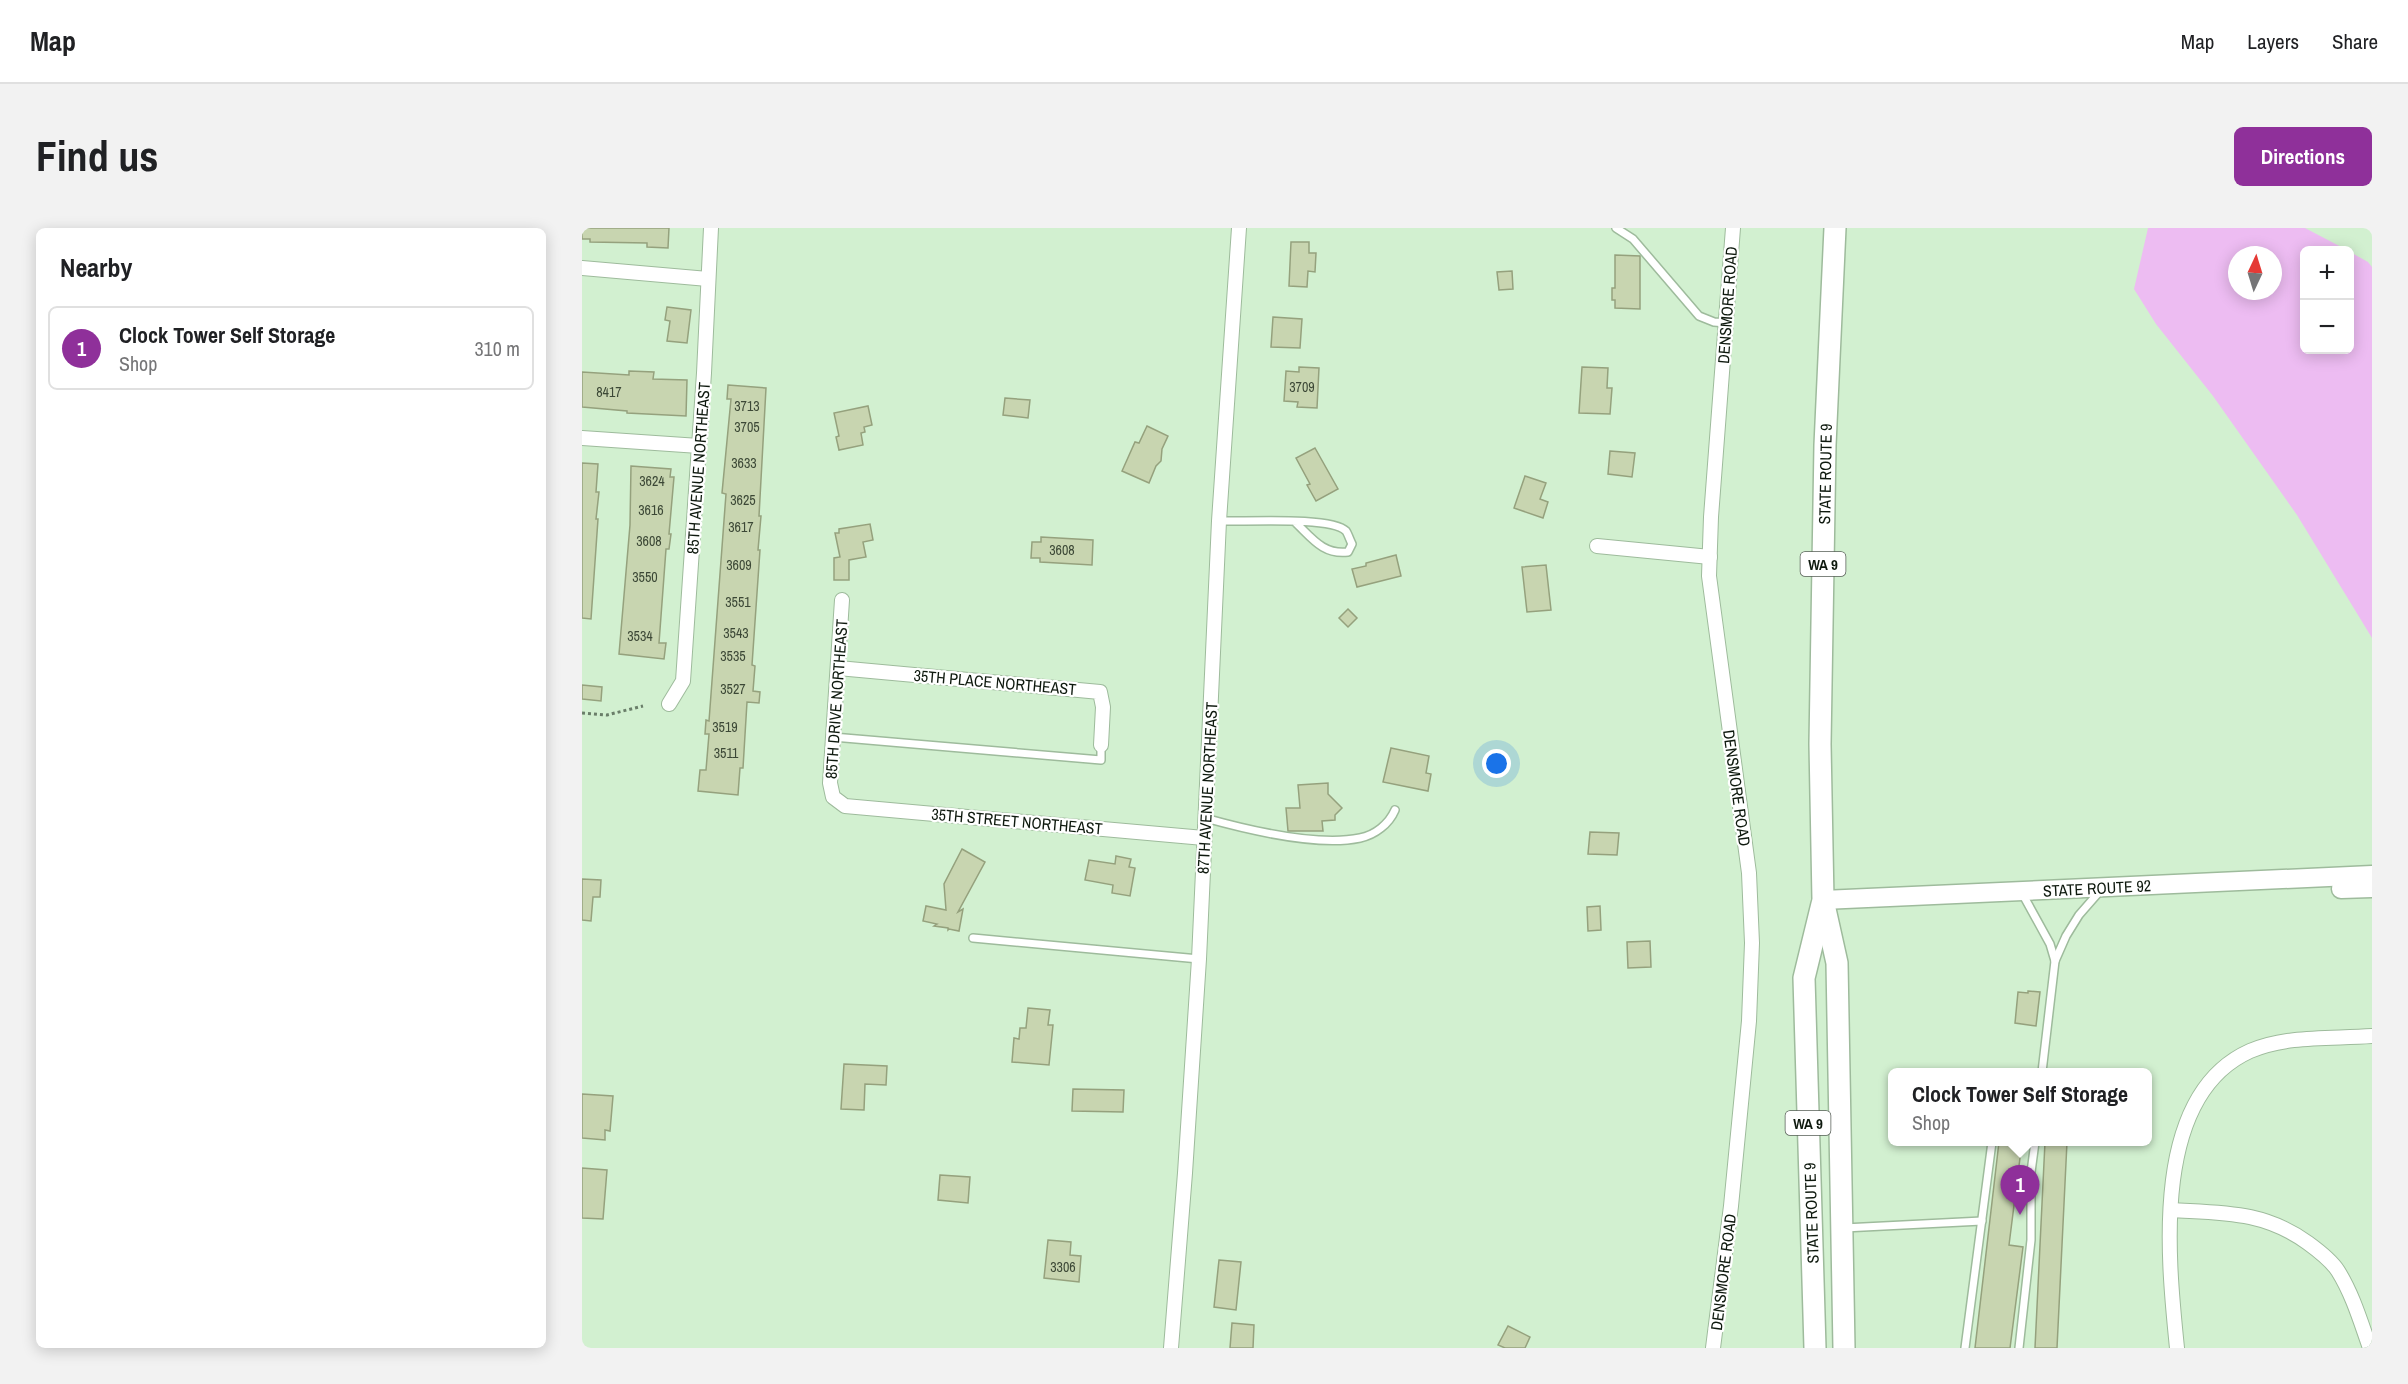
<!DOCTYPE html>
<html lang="en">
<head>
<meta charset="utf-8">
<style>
  body { margin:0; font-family:"Archivo Narrow",sans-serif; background:#f2f2f2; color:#202124 }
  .controls { position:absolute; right:18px; top:18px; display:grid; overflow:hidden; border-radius:9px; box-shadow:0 3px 15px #0003 }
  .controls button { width:54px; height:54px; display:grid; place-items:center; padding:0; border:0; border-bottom:2px solid #e0e0e0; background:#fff; color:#202124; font:30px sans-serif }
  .compass { position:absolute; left:1646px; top:18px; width:54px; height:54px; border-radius:50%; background:#fff; box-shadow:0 3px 15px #0003; rotate:4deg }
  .you { position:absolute; left:915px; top:536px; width:21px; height:21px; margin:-15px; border:4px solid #fff; border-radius:50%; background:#1a73e8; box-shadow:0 0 0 9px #1a73e833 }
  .badge { display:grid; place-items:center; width:39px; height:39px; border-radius:50%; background:#8f309a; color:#fff; font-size:20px; font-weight:700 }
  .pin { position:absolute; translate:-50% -50px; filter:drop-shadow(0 2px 3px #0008) }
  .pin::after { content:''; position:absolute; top:32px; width:21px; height:18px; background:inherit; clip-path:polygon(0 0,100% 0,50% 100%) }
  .popup { position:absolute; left:1306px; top:840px; width:264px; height:78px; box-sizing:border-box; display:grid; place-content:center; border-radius:9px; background:#fff; filter:drop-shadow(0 2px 4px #0005); font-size:20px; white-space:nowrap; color:#757577 }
  .popup b { font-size:22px; color:#202124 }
  .popup::after { content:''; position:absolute; left:50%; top:100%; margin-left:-12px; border:12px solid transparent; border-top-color:#fff }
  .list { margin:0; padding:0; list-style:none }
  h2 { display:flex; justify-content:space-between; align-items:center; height:78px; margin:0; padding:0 24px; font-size:26px }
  h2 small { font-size:20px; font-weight:400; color:#757577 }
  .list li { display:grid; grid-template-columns:39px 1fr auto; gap:18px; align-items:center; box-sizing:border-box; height:84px; margin:0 12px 12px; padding:0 12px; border:2px solid #e0e0e0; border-radius:9px }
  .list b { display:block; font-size:22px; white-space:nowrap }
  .list p { margin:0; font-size:20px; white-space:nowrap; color:#757577 }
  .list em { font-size:20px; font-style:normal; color:#757577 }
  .map { position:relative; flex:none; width:1790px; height:1120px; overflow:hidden; border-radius:9px }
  header { display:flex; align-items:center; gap:36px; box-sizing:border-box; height:84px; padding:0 30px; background:#fff; border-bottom:2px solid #e0e0e0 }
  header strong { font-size:28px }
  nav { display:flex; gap:33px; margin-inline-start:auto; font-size:21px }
  .intro { display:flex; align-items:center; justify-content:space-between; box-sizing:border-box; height:144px; padding:0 36px }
  h1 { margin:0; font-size:42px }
  .button { padding:15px 27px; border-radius:9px; background:#8f309a; color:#fff; font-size:21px; font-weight:700 }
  main { display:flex; gap:36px; padding:0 36px }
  aside { flex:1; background:#fff; border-radius:9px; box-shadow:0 3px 15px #0003 }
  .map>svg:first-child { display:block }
  .green { fill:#edbcf2; fill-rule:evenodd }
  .building { fill:#c8d5b0; stroke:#95a17d; stroke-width:1.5 }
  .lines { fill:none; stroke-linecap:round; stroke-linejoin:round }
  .lane-casing { stroke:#9ebb9c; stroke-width:10 }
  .street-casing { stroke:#9ebb9c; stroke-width:16 }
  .secondary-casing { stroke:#9ebb9c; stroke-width:21 }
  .primary-casing { stroke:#9ebb9c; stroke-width:24 }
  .path { stroke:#6a7e69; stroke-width:3; stroke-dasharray:3 3; stroke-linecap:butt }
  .lane { stroke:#fff; stroke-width:7 }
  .street { stroke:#fff; stroke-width:14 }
  .secondary { stroke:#fff; stroke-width:18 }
  .primary { stroke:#fff; stroke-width:21 }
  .labels { text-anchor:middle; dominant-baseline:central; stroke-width:4.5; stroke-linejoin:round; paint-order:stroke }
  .number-label { font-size:14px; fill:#3c4836 }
  .shield { fill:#fff; stroke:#565e56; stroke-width:1.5 }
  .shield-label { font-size:15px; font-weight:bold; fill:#0e190e }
  .street-label { font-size:16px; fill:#0e190e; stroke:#fff }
</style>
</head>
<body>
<header>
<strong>Map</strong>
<nav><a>Map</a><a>Layers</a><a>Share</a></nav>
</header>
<div class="intro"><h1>Find us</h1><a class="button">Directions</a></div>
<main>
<aside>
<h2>Nearby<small></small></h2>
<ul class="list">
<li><span class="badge">1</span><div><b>Clock Tower Self Storage</b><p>Shop</p></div><em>310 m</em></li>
</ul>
</aside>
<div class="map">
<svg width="1790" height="1120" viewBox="0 0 1790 1120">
  <rect width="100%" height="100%" fill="#d2f0d0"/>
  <path class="green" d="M 1566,0 L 1723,0 L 1765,22 L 1722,22 L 1722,122 L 1768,122 L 1768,24 L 1786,34 L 1790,39 L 1790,410 L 1715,287 L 1631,168 L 1574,96 L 1552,61 ZM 1655,27 L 1691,27 L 1691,63 L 1655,63 Z"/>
  <g class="building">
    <polygon points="0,0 87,0 86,20 65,19 65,15 8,14 8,11 0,11"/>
    <polygon points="709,14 727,14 727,25 734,25 733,44 726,43 725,59 707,58"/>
    <polygon points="1033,27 1058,28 1058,81 1033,80 1033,72 1030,72 1030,60 1033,60"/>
    <polygon points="930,43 931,61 917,62 915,44"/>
    <polygon points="85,79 109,82 105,115 85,113 88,93 83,92"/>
    <polygon points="691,89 720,91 718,120 689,119"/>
    <polygon points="717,139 737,140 735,180 715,179 716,174 702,173 704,143 717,144"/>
    <polygon points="1000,139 1026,140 1025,160 1030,160 1028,186 997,185"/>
    <polygon points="47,143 72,144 71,151 105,152 104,188 45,185 45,183 0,179 0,144 47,147"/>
    <polygon points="146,157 184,160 177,288 179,288 176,322 178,322 170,437 173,438 171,463 178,464 177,475 165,474 161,540 158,540 156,567 116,563 118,542 124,542 127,506 123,506 124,492 127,493 143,279 144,266 140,265 149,171 145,171"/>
    <polygon points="423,170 448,172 446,190 421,187"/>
    <polygon points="286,178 290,197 282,199 283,204 279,205 281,217 257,222 254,209 257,208 252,185"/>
    <polygon points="565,198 586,208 580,221 579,233 574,238 567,255 540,243 553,214 557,215"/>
    <polygon points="733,220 756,261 734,273 725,257 728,256 714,230"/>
    <polygon points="1028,223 1053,225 1050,249 1026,246"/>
    <polygon points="0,235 16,236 14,264 17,264 14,291 16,291 9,391 0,390"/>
    <polygon points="49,238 89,241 88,249 92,249 87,306 89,306 87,321 84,321 77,415 84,415 82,431 37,426 48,297"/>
    <polygon points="943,248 964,255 958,271 966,274 961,290 932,280"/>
    <polygon points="288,296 291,312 281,314 284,329 267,332 267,352 252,352 252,330 258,329 253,305 257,305 257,301"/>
    <polygon points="459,309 511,312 510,337 458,334 458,330 449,330 450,314 459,314"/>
    <polygon points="814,327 819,348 775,359 770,341 784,338 784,335"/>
    <polygon points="964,337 969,382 945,384 940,339"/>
    <polygon points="766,381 775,390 766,399 757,390"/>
    <polygon points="0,457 20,459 19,473 0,471"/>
    <polygon points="809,520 847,528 844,545 849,546 846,563 801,554"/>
    <polygon points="746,555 746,566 760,580 753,587 753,592 740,593 741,603 706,603 704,580 718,580 716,557"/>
    <polygon points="1008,604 1037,605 1035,627 1006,626"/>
    <polygon points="380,621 403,634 376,684 381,681 377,703 367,701 366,702 366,700 352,698 355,696 341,693 344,678 364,682 362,656"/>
    <polygon points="534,628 549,631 547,639 553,640 548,668 530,665 531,657 503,652 507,632 533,636"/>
    <polygon points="0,651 19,652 18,669 11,669 9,693 0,692"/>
    <polygon points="1018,678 1019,702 1006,703 1005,679"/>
    <polygon points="1068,713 1069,739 1046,740 1045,714"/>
    <polygon points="1446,763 1458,764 1454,798 1433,795 1436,764 1446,765"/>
    <polygon points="446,780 468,782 466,797 471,797 467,837 430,834 432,810 437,811 438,800 444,800"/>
    <polygon points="262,836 305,838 304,857 283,856 282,882 259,881"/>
    <polygon points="491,861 542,862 541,884 490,883"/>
    <polygon points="0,866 31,868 28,903 23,902 23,912 0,910"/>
    <polygon points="1417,914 1440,914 1427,1017 1441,1019 1428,1120 1393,1120"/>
    <polygon points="1463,914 1485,914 1475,1120 1453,1120"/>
    <polygon points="0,940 25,942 21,991 0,990"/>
    <polygon points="358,947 388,949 386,975 356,972"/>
    <polygon points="466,1012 489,1014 488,1027 499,1028 497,1054 462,1050"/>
    <polygon points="637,1032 659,1034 654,1082 632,1079"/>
    <polygon points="650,1095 672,1097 671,1120 648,1120"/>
    <polygon points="926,1098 948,1109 943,1120 923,1120 916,1117"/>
  </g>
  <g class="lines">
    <g class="lane-casing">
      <g id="lane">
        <polyline points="1034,0 1051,11 1117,88 1132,94 1144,95"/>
        <path d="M 637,293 C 661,294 750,288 764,303 C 766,306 768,312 770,316 L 766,324 C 741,327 730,310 713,294"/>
        <polyline points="251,509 519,532 519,517"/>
        <path d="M 623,590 C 666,602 735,619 778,610 C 793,607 807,596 813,582"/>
        <polyline points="1440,665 1468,716 1473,733"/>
        <polyline points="391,710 617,731"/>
        <polyline points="1460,844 1473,733 1484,708 1497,687 1518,663"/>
        <polyline points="1262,1000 1400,993"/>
        <polyline points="1383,1120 1410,914"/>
        <polyline points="1437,1120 1449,1012 1449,944 1453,914"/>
      </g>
    </g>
    <g class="street-casing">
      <g id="street">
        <polyline points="0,40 126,51"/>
        <polyline points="0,210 117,218"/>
        <polyline points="1015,318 1128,329"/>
        <polyline points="260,372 248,555 251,569 263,578 622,610"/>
        <polyline points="256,440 518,464 521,479 519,517"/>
        <polyline points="87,476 101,453 122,145 129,0"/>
        <path d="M 1590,982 C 1641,985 1682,983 1726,1015 C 1737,1023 1749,1032 1756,1043 C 1771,1067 1779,1095 1788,1120"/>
        <polyline points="589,1120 603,945 617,731 637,293 657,0"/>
        <polyline points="1131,1120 1149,978 1167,793 1170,715 1167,645 1127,348 1129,289 1151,0"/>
        <path d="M 1595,1120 C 1586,1031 1568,868 1668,823 C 1705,807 1750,811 1790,808"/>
      </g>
    </g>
    <g class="secondary-casing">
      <g id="secondary">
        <polyline points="1759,661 1790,660"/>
        <polyline points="1241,672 1790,647"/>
      </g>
    </g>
    <g class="primary-casing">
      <g id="primary">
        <polyline points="1253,0 1243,217 1238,516 1241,672 1255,735 1262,1120"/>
        <polyline points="1233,1120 1222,750 1240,676"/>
      </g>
    </g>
    <polyline class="path" points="0,485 25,487 61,478"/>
    <use href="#lane" class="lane"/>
    <use href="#street" class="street"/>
    <use href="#secondary" class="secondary"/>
    <use href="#primary" class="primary"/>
  </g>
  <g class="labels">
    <g class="number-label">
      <text x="720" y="159">3709</text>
      <text x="27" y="164">8417</text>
      <text x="165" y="178">3713</text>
      <text x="165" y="199">3705</text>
      <text x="162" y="235">3633</text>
      <text x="70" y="253">3624</text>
      <text x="161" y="272">3625</text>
      <text x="69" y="282">3616</text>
      <text x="159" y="299">3617</text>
      <text x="67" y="313">3608</text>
      <text x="480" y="322">3608</text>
      <text x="157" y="337">3609</text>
      <text x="63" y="349">3550</text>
      <text x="156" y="374">3551</text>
      <text x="154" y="405">3543</text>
      <text x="58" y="408">3534</text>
      <text x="151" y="428">3535</text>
      <text x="151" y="461">3527</text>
      <text x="143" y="499">3519</text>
      <text x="144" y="525">3511</text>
      <text x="481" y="1039">3306</text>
    </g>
    <g class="shield">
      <rect x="1218.5" y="324" width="45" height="24" rx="4.5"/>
      <rect x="1203.5" y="883" width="45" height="24" rx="4.5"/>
    </g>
    <g class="shield-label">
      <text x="1241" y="336">WA 9</text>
      <text x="1226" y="895">WA 9</text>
    </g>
    <g class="street-label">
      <text transform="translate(1145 77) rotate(-86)">DENSMORE ROAD</text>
      <text transform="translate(116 240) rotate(-86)">85TH AVENUE NORTHEAST</text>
      <text transform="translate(1243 246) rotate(-89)">STATE ROUTE 9</text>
      <text transform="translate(413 454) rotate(5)">35TH PLACE NORTHEAST</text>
      <text transform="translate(254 471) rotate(-86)">85TH DRIVE NORTHEAST</text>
      <text transform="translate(625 560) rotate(-87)">87TH AVENUE NORTHEAST</text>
      <text transform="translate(1155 560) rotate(82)">DENSMORE ROAD</text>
      <text transform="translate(435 593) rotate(5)">35TH STREET NORTHEAST</text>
      <text transform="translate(1515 660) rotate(-3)">STATE ROUTE 92</text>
      <text transform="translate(1229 985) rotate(-92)">STATE ROUTE 9</text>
      <text transform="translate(1141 1044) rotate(-83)">DENSMORE ROAD</text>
    </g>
  </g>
</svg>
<div class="controls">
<button>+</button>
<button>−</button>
</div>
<svg class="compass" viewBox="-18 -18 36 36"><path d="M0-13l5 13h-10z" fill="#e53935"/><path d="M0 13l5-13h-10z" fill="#757577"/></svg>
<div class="you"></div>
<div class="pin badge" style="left:1438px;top:987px">1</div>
<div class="popup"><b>Clock Tower Self Storage</b>Shop</div>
</div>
</main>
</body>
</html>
